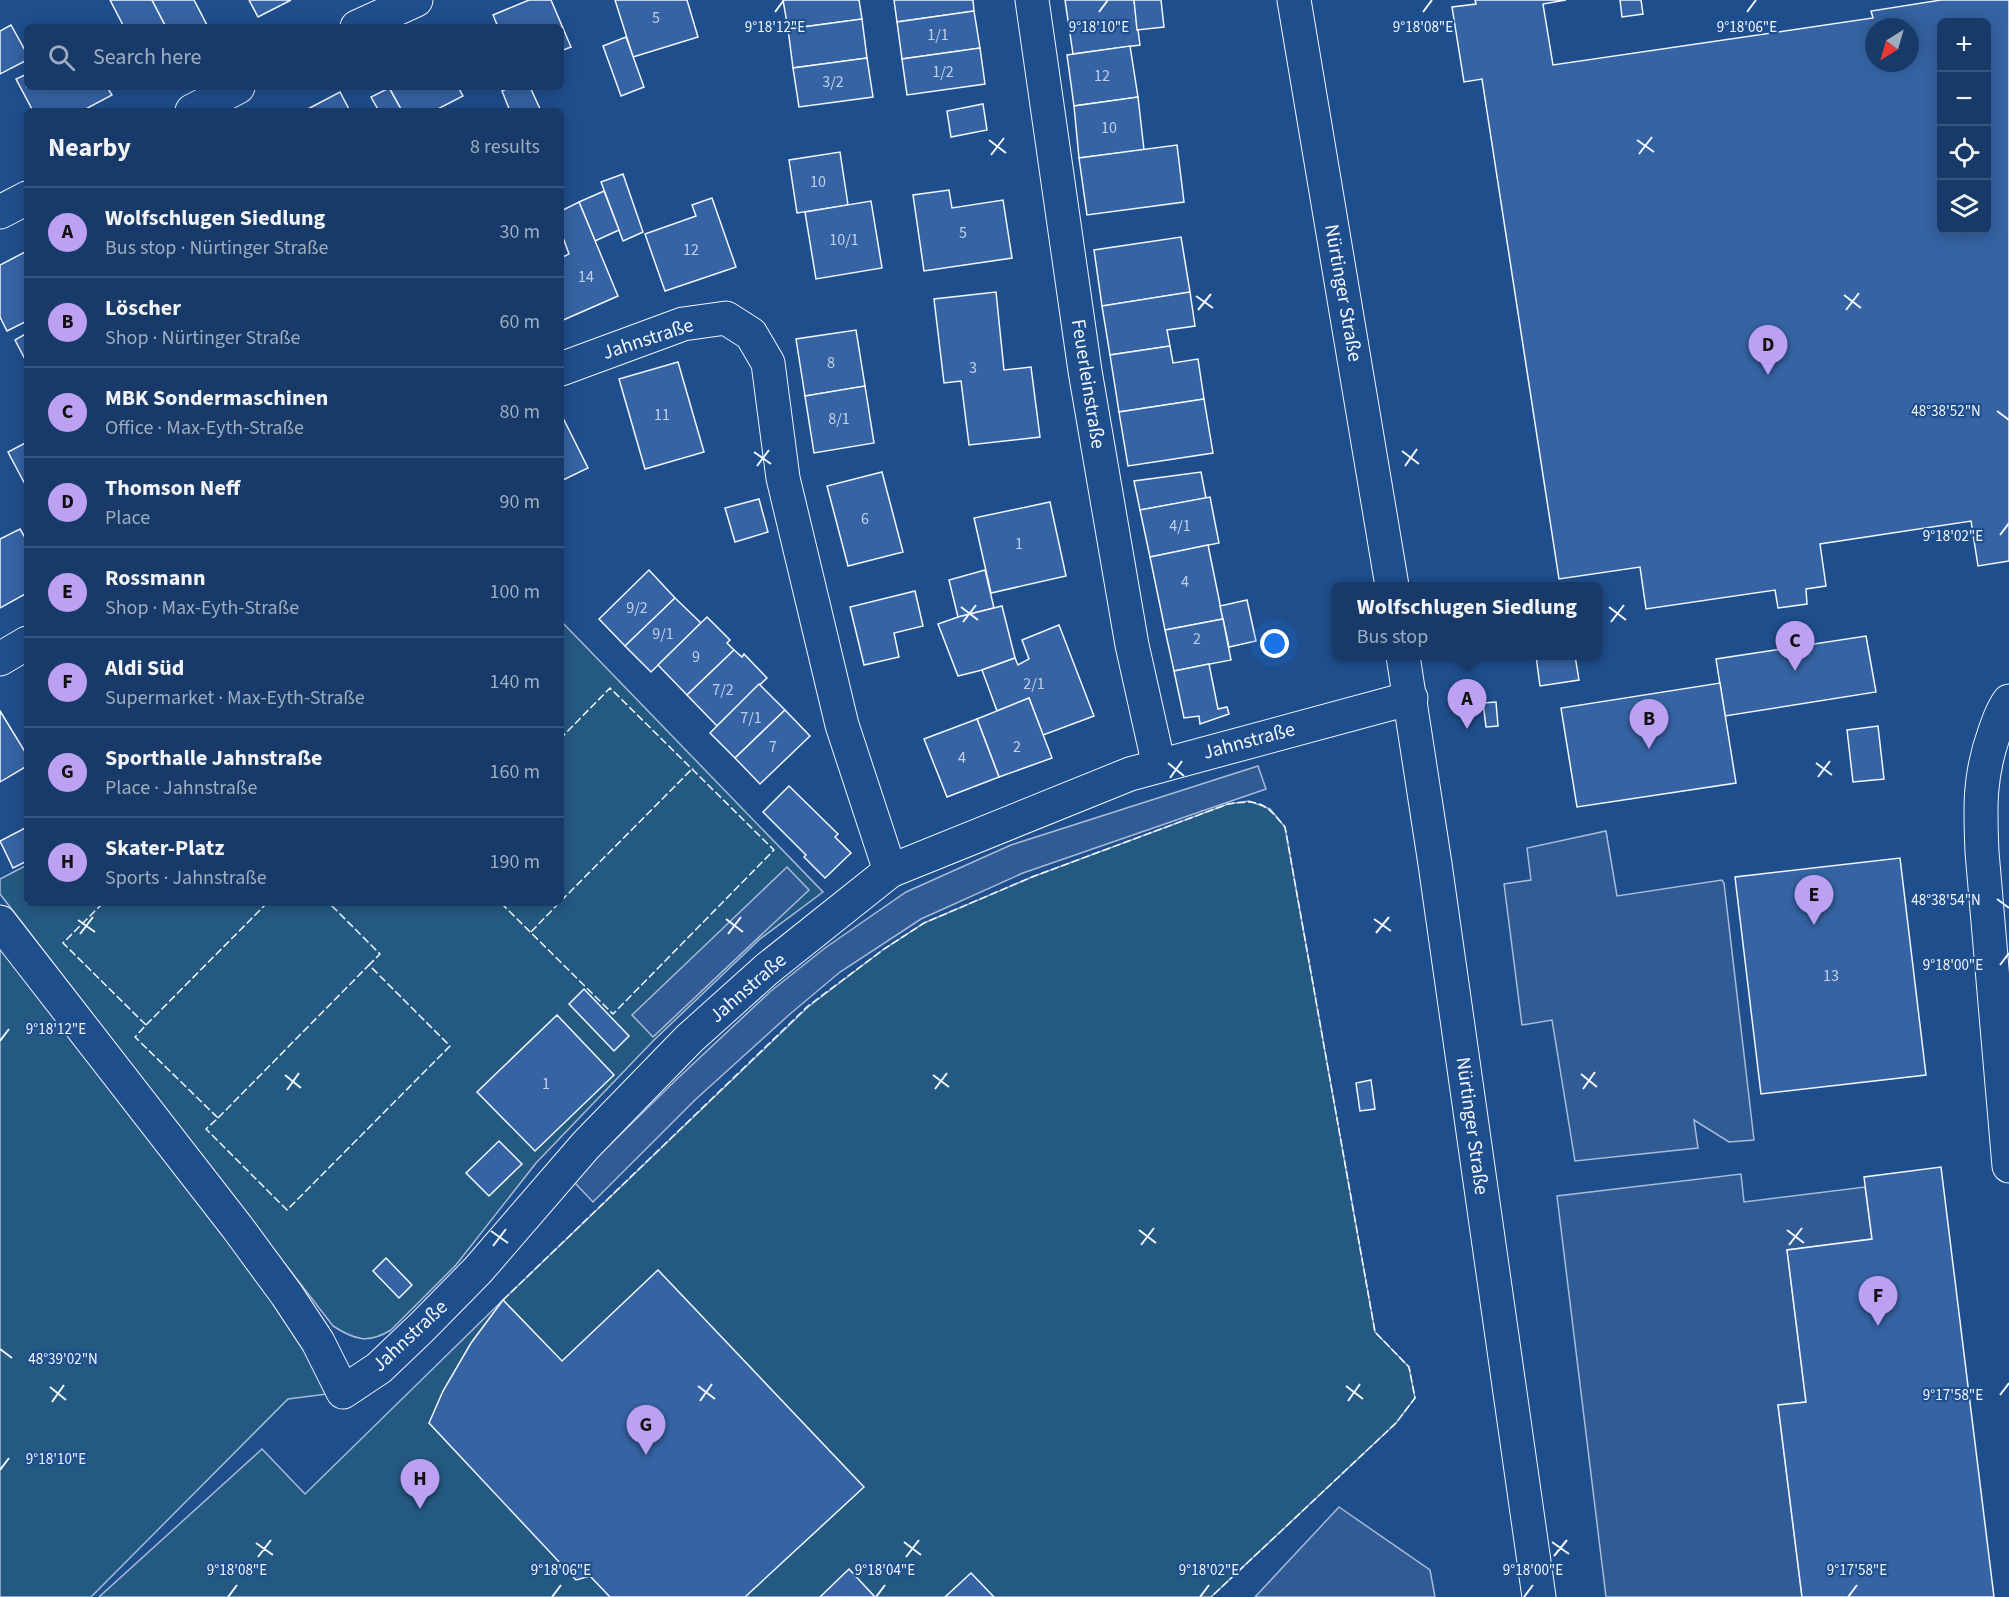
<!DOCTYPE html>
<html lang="en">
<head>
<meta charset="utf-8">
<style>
  body { margin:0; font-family:"Source Sans 3",sans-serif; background:#244571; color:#f1f3f6 }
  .controls { position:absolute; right:18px; top:18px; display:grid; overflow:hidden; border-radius:9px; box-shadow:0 3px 15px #0003 }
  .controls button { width:54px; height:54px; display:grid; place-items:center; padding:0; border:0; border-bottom:2px solid #36547d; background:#173a69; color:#f1f3f6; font:30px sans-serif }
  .compass { position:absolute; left:1865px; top:18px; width:54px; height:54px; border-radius:50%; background:#173a69; box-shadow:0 3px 15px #0003; rotate:217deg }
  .you { position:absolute; left:1275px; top:644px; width:21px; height:21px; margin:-15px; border:4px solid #fff; border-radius:50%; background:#1a73e8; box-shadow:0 0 0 9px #1a73e833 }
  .badge { display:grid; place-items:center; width:39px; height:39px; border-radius:50%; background:#bca0f2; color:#111; font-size:20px; font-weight:700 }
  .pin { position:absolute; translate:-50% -50px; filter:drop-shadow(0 2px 3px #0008) }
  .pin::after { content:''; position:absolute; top:32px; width:21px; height:18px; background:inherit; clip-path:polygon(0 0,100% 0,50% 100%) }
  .popup { position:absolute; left:1332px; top:582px; width:270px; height:78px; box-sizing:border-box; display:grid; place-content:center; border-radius:9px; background:#173a69; filter:drop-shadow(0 2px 4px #0005); font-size:20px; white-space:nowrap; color:#9eadc0 }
  .popup b { font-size:22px; color:#f1f3f6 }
  .popup::after { content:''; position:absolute; left:50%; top:100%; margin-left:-12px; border:12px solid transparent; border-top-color:#173a69 }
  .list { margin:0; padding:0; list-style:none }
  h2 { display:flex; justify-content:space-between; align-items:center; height:78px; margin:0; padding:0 24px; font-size:26px }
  h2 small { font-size:20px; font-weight:400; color:#9eadc0 }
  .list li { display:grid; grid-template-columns:39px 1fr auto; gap:18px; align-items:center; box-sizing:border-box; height:90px; padding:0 24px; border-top:2px solid #36547d }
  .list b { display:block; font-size:22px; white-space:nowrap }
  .list p { margin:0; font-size:20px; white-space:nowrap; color:#9eadc0 }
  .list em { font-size:20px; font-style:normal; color:#9eadc0 }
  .icon { flex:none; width:33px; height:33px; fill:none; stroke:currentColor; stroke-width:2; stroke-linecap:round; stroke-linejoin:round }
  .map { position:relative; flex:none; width:2009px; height:1597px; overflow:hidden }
  .search { position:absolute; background:#173a69; box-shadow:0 3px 15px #0003; left:24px; top:24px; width:540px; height:66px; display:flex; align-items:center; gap:15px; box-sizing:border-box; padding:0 21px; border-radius:9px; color:#9eadc0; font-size:22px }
  .panel { position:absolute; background:#173a69; box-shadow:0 3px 15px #0003; left:24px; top:108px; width:540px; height:798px; border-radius:9px }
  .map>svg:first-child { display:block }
  .green { fill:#245a82; stroke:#a8bbd7; stroke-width:1.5 }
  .parking { fill:#305b95; stroke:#a8bbd7; stroke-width:1.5 }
  .building { fill:#3563a3; stroke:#f2f6ff; stroke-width:1.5; fill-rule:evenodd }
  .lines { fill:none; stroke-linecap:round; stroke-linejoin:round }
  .street-casing { stroke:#f2f6ff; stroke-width:35 }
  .secondary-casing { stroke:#f2f6ff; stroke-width:35 }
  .street { stroke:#1f4e8c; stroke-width:33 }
  .secondary { stroke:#1f4e8c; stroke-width:33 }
  .fence { stroke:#f2f6ff; stroke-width:1.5; stroke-dasharray:8 3; stroke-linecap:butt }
  .ticks { fill:none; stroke:#f2f6ff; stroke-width:2 }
  .labels { text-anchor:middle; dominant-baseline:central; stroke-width:4.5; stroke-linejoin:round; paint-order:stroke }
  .number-label { font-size:16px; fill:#c3d1e8 }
  .street-label { font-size:20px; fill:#f2f6ff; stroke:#1f4e8c }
  .ticks-label { font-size:15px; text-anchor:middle; fill:#f2f6ff; stroke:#1f4e8c; stroke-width:4.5; stroke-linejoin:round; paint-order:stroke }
</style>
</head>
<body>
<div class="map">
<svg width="2009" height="1597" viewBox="0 0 2009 1597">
  <rect width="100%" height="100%" fill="#1f4e8c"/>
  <g class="green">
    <path d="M 561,621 L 823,892 L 760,939 L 653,1041 L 536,1163 L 456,1265 L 391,1330 C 368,1344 355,1340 333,1326 L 0,894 L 0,879 L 27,865 L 27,903 L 561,903 Z"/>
    <polygon points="1249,801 1270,809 1285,827 1375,1332 1409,1367 1415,1398 1396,1423 1211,1597 99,1597 262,1449 305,1494 503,1300 808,1007 884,949 924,923 1032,877 1228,804"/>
    <polygon points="0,922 343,1392 288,1399 91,1597 0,1597"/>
  </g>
  <g class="parking">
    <polygon points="1258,766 1266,789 1023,873 921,919 840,972 790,1014 696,1099 593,1202 573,1181 678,1078 771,991 825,948 906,892 1011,845"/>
    <polygon points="1606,831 1617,896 1722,880 1724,883 1754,1140 1729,1142 1694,1120 1698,1148 1575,1161 1552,1020 1522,1025 1504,884 1531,880 1527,848"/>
    <polygon points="787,867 809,890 653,1037 632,1015"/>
    <polygon points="1741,1174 1744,1202 1865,1187 1872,1239 1787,1250 1806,1402 1778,1405 1802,1597 1606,1597 1557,1196"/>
    <polygon points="1339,1507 1430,1570 1435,1597 1255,1597"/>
  </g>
  <g class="building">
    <polygon points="110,0 152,0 166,27 124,27"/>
    <polygon points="152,0 194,0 208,27 166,27"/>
    <polygon points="249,0 291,0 258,17"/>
    <polygon points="529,0 551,0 571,47 561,51 561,27 498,27 493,15"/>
    <polygon points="615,0 687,0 698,37 633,57"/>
    <polygon points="783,0 859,0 862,19 788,29"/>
    <polygon points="894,0 973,0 974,11 897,22"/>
    <polygon points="1065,0 1134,0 1140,45 1073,54"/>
    <polygon points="1134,0 1161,0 1164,27 1137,30"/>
    <path d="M 1475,0 L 1566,0 L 1543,4 L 1553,65 L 1873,18 L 1871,11 L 1941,0 L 2009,0 L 2009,561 L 1978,566 L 1971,521 L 1820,544 L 1826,586 L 1806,589 L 1807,604 L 1778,608 L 1775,590 L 1646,609 L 1640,567 L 1559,579 L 1482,79 L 1464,82 L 1452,7 L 1476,4 ZM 1942,22 L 1986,22 L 1986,230 L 1942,230 ZM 1874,27 L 1910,27 L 1910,63 L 1874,63 Z"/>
    <polygon points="1620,0 1641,0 1643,14 1622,17"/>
    <polygon points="974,11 980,48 902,59 897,22"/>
    <polygon points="862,19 867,58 793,68 788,29"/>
    <polygon points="11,25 27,54 27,60 0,74 0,31"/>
    <polygon points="626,37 644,87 621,96 603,46"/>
    <polygon points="1130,46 1138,97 1074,106 1067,55"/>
    <polygon points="980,48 985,84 907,95 902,59"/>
    <polygon points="867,58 873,97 799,107 793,68"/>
    <polygon points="27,74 27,87 107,87 112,95 82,111 33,111 16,79"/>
    <polygon points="389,87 458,87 463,96 434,111 402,111"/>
    <polygon points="511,87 530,87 541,111 510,111 502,91"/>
    <polygon points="389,88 402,111 379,111 371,97"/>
    <polygon points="340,92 350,111 304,111"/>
    <polygon points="1138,97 1144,150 1079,158 1074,106"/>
    <polygon points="983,104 987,130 951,137 947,111"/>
    <polygon points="1177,145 1184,202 1087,215 1079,158"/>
    <polygon points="840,152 848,205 797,213 789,160"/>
    <polygon points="623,174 643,232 623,241 601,182"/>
    <polygon points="949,190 952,208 1003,200 1012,258 924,271 913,195"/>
    <polygon points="604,191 619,230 595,241 579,202"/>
    <polygon points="712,198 736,267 665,291 645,234 696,216 692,205"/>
    <polygon points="871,201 882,268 816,279 805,212"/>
    <polygon points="579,202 618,296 561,321 561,258 569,254 561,232 561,211"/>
    <polygon points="1181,237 1190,292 1102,306 1094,250"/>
    <polygon points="27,251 27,321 7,331 0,317 0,265"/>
    <polygon points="996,292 1004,370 1031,367 1040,437 969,445 961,381 944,383 934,299"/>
    <polygon points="1190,292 1195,326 1167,330 1170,346 1110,355 1102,306"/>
    <polygon points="856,330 865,386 805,396 796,339"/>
    <polygon points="27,333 27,363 15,340"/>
    <polygon points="1170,346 1173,363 1198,359 1204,399 1119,412 1110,355"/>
    <polygon points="678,362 704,452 645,469 619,379"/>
    <polygon points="865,386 874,443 814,453 805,396"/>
    <polygon points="1204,399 1213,453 1128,466 1119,412"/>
    <polygon points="561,414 588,468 561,481"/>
    <polygon points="27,442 27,488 8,452"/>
    <polygon points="882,472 903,552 848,566 827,486"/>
    <polygon points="1201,472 1206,498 1140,510 1134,481"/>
    <polygon points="1210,497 1219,543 1150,557 1140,510"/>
    <polygon points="759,499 768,532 735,542 725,508"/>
    <polygon points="1050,502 1066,576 991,593 974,518"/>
    <polygon points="20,529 27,541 27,593 0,608 0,539"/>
    <polygon points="1208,545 1223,619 1165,630 1150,557"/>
    <polygon points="649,570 675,598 625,646 599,619"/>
    <polygon points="985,570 994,608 958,617 949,580"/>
    <polygon points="915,591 923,626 894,633 899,657 864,665 850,607"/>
    <polygon points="675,598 701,623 651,672 625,646"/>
    <polygon points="1247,600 1256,641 1229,647 1220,606"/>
    <polygon points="1002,606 1015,658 982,670 958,676 938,624 958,617"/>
    <polygon points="707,617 730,640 727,643 734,650 687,695 658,665"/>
    <polygon points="1223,619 1231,660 1174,671 1165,630"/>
    <polygon points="1059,625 1094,716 1043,735 1029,698 997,711 982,670 1015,658 1018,665 1029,659 1022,640"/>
    <polygon points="1866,636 1876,692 1725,716 1716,659"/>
    <polygon points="734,650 742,657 744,654 767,678 717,726 687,695"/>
    <polygon points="1536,656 1575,656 1579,680 1540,686"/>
    <polygon points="1209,664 1218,709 1227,707 1229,714 1200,724 1199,716 1184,718 1174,671"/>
    <polygon points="1720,683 1736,783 1577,807 1561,708"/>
    <polygon points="759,684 785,710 735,758 710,733"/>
    <polygon points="1029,698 1052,758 999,777 977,719"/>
    <polygon points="1496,702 1498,726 1486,727 1483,703"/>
    <polygon points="785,710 810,736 760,784 735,758"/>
    <polygon points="0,711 27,755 27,766 0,782"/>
    <polygon points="977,719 999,777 947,797 924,739"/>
    <polygon points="1878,726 1884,779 1853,782 1847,730"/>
    <polygon points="789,786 838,834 835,837 851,853 825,878 804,857 806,855 763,812"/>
    <polygon points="27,827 27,861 13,868 0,841"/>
    <polygon points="1900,858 1926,1075 1761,1094 1735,877"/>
    <polygon points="584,989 629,1036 614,1051 569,1004"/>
    <polygon points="557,1015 614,1075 535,1151 477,1092"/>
    <polygon points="1371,1080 1375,1109 1360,1111 1356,1083"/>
    <polygon points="499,1141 522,1164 489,1196 466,1173"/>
    <polygon points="1941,1167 1994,1597 1802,1597 1778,1405 1806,1402 1787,1250 1872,1239 1864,1177"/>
    <polygon points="386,1258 412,1285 399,1298 373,1271"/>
    <polygon points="658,1270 864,1487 745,1597 610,1597 590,1576 576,1580 429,1423 443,1391 471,1343 503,1300 562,1361"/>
    <polygon points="849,1569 875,1597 820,1597"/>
    <polygon points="971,1573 994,1597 945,1597"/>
  </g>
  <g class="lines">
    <g class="street-casing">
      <g id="street">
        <polyline points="1032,0 1085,371 1132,645 1159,766"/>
        <polyline points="357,27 416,0"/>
        <polyline points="192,111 238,87"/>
        <polyline points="0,212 27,198"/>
        <polyline points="561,369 683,324 726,318 751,334 768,363 783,478 842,725 890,871"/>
        <polyline points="0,659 27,643"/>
        <path d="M 2009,701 C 2002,710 1999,720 1995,731 C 1979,775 1980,806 1982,852 L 2009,1166"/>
        <polyline points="0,922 237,1227 287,1295 318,1342 343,1392 379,1368 422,1327 478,1270 586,1145 689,1039 767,969 890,871 1130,774 1411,698"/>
      </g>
    </g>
    <g class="secondary-casing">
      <g id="secondary">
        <polyline points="1294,0 1392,586"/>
        <polyline points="1403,656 1435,864 1539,1597"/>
      </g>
    </g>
    <use href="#street" class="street"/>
    <use href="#secondary" class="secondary"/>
    <g class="fence">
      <polyline points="561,901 693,768"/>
      <polyline points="103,903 63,943 146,1025 135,1037 218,1118 206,1129 287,1210 450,1046 369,965 380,954 329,903"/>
      <polyline points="501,903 613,1014 774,850 610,688 561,738"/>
      <polyline points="531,932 559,903"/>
      <polyline points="146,1025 267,903"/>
      <polyline points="218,1118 369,965"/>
      <path d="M 503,1300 L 808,1006 L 884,949 L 924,923 L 1032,877 L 1228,804 C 1260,799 1265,803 1285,827 L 1375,1332 L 1409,1367 L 1415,1398 L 1396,1423 L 1211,1597"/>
    </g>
  </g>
  <path class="ticks" d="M 775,12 L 784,0M 1099,12 L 1108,0M 1423,12 L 1432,0M 1747,12 L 1756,0M 989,140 L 1006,153M 1637,140 L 1654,152M 1639,154 L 1652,137M 991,155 L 1004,138M 1844,295 L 1861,308M 1196,296 L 1213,308M 1198,310 L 1211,294M 1846,310 L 1859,293M 1997,411 L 2009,420M 1402,451 L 1419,464M 754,452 L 771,464M 757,466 L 769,450M 1405,466 L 1417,449M 2000,535 L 2009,523M 961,607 L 978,620M 1609,607 L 1626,620M 963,622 L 976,605M 1611,622 L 1624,605M 1168,763 L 1184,776M 1816,763 L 1832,775M 1818,777 L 1830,761M 1170,778 L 1182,761M 1997,899 L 2009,908M 726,919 L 743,932M 1374,919 L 1391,931M 78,920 L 95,932M 1376,933 L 1389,917M 80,934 L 93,917M 728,934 L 741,917M 2000,965 L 2009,953M 0,1041 L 9,1029M 1581,1074 L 1597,1087M 285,1075 L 301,1088M 933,1075 L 949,1087M 935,1089 L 947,1073M 1583,1089 L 1595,1072M 287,1090 L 299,1073M 1139,1230 L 1156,1243M 1787,1230 L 1804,1243M 491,1231 L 508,1243M 1141,1245 L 1154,1228M 1789,1245 L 1802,1228M 493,1246 L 506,1229M 0,1349 L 12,1358M 698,1386 L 715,1399M 1346,1386 L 1363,1399M 50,1387 L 66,1400M 2000,1395 L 2009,1383M 700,1401 L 712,1384M 1348,1401 L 1360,1384M 52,1402 L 64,1385M 0,1470 L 9,1458M 904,1542 L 921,1555M 1552,1542 L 1569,1554M 256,1543 L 273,1555M 1554,1556 L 1567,1540M 258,1557 L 271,1540M 906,1557 L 919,1540M 228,1597 L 237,1585M 552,1597 L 561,1585M 876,1597 L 885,1585M 1200,1597 L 1209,1585M 1524,1597 L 1533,1585M 1848,1597 L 1857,1585"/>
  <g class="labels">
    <g class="number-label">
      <text x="656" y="18">5</text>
      <text x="938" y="35">1/1</text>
      <text x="943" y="72">1/2</text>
      <text x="1102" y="76">12</text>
      <text x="833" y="82">3/2</text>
      <text x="1109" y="128">10</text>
      <text x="818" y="182">10</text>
      <text x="963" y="233">5</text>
      <text x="844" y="240">10/1</text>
      <text x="691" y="250">12</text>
      <text x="586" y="277">14</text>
      <text x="831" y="363">8</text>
      <text x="973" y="368">3</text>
      <text x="662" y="415">11</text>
      <text x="839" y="419">8/1</text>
      <text x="865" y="519">6</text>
      <text x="1180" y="526">4/1</text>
      <text x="1019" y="544">1</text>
      <text x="1185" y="582">4</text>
      <text x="637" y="608">9/2</text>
      <text x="663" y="634">9/1</text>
      <text x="1197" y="639">2</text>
      <text x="696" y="657">9</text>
      <text x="1034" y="684">2/1</text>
      <text x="723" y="690">7/2</text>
      <text x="751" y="718">7/1</text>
      <text x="773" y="747">7</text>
      <text x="1017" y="747">2</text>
      <text x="962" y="758">4</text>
      <text x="1831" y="976">13</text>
      <text x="546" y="1084">1</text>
    </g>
    <g class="street-label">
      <text transform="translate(1343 293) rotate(80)">Nürtinger Straße</text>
      <text transform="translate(648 339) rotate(-18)">Jahnstraße</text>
      <text transform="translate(1088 384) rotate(81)">Feuerleinstraße</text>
      <text transform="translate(1249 741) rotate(-15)">Jahnstraße</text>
      <text transform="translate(748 988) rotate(-41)">Jahnstraße</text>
      <text transform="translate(1472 1126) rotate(82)">Nürtinger Straße</text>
      <text transform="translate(410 1336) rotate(-43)">Jahnstraße</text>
    </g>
  </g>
  <g class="ticks-label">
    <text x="775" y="32">9°18'12"E</text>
    <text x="1099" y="32">9°18'10"E</text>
    <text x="1423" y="32">9°18'08"E</text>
    <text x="1747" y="32">9°18'06"E</text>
    <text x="1946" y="416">48°38'52"N</text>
    <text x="1953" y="541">9°18'02"E</text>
    <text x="1946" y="905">48°38'54"N</text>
    <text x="1953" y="970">9°18'00"E</text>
    <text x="56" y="1034">9°18'12"E</text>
    <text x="63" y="1364">48°39'02"N</text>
    <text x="1953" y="1400">9°17'58"E</text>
    <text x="56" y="1464">9°18'10"E</text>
    <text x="237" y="1575">9°18'08"E</text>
    <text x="561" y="1575">9°18'06"E</text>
    <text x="885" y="1575">9°18'04"E</text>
    <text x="1209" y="1575">9°18'02"E</text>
    <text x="1533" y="1575">9°18'00"E</text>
    <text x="1857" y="1575">9°17'58"E</text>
  </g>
</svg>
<div class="controls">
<button>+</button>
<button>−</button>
<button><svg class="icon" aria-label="locate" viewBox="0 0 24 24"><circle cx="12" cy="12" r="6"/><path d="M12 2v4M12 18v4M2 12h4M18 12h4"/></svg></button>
<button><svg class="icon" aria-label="layers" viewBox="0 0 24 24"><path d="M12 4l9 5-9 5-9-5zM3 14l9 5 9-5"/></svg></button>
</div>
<svg class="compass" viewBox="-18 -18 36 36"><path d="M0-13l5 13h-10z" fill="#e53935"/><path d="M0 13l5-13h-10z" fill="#9eadc0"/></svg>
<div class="you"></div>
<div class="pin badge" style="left:1467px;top:729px">A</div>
<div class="popup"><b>Wolfschlugen Siedlung</b>Bus stop</div>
<div class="pin badge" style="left:1649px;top:749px">B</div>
<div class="pin badge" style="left:1795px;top:671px">C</div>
<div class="pin badge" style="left:1768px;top:375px">D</div>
<div class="pin badge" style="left:1814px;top:925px">E</div>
<div class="pin badge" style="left:1878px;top:1326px">F</div>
<div class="pin badge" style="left:646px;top:1455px">G</div>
<div class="pin badge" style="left:420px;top:1509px">H</div>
<div class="search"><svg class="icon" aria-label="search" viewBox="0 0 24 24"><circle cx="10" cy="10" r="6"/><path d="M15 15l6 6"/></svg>Search here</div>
<section class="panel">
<h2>Nearby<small>8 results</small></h2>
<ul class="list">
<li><span class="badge">A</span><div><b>Wolfschlugen Siedlung</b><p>Bus stop · Nürtinger Straße</p></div><em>30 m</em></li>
<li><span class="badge">B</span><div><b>Löscher</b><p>Shop · Nürtinger Straße</p></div><em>60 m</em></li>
<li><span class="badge">C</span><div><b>MBK Sondermaschinen</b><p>Office · Max-Eyth-Straße</p></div><em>80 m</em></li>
<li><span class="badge">D</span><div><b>Thomson Neff</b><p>Place</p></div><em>90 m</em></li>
<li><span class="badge">E</span><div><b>Rossmann</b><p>Shop · Max-Eyth-Straße</p></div><em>100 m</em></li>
<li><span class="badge">F</span><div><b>Aldi Süd</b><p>Supermarket · Max-Eyth-Straße</p></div><em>140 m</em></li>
<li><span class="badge">G</span><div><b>Sporthalle Jahnstraße</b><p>Place · Jahnstraße</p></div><em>160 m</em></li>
<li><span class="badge">H</span><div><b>Skater-Platz</b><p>Sports · Jahnstraße</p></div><em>190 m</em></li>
</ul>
</section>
</div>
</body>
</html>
